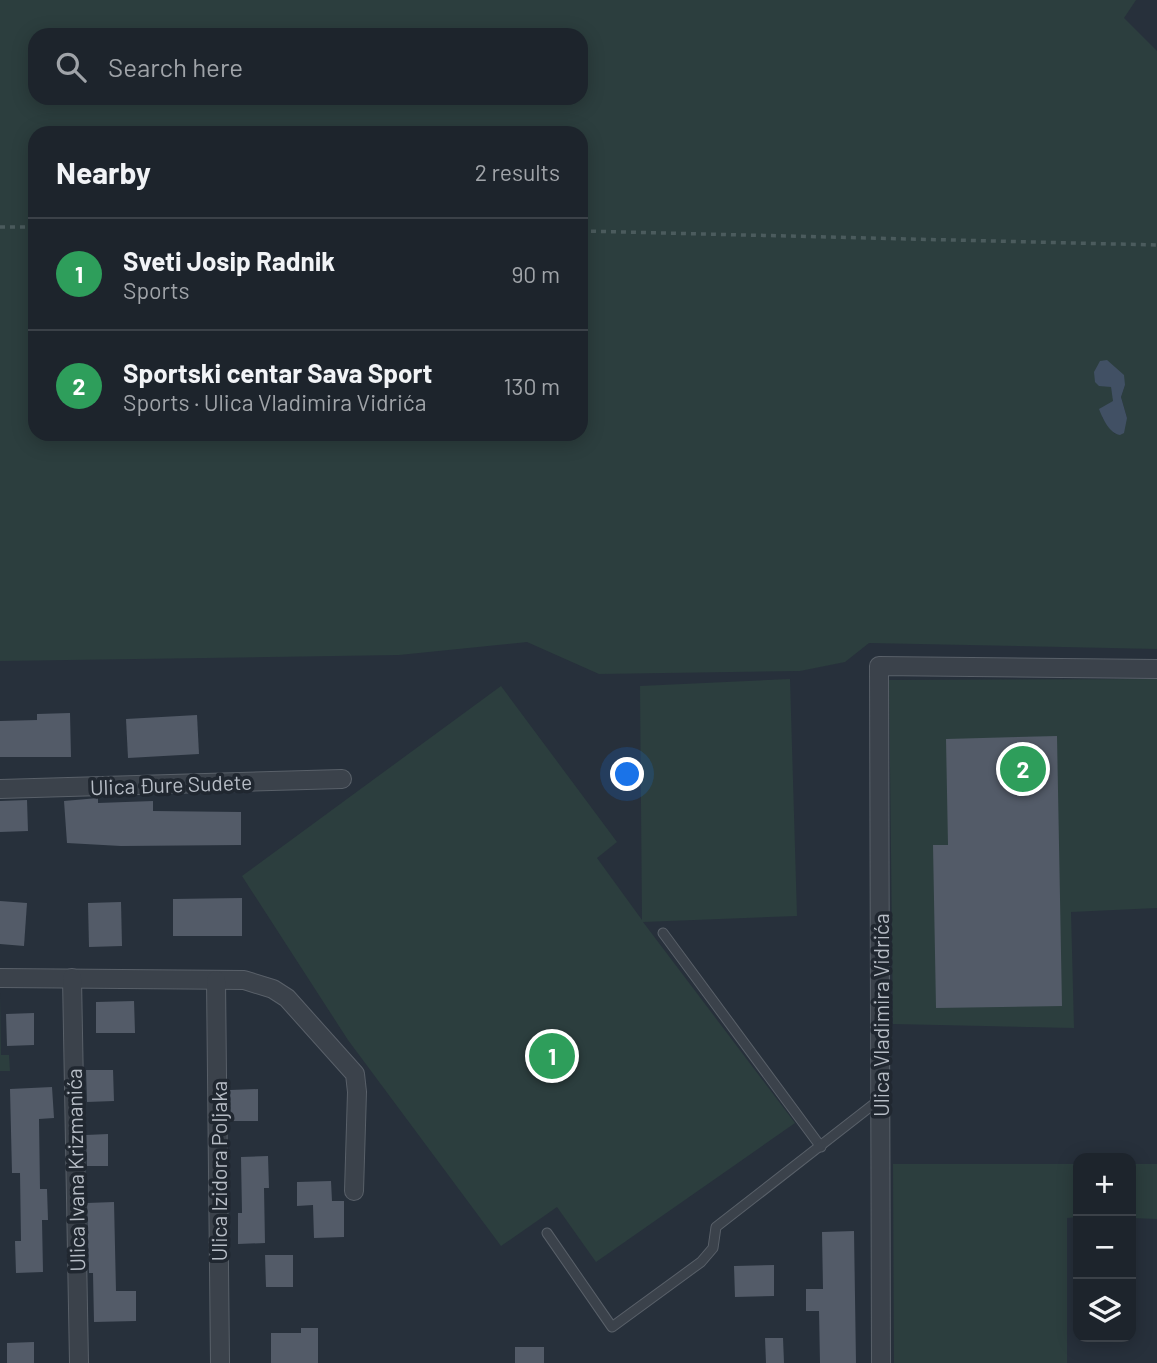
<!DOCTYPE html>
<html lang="en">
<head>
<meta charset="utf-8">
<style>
  body { margin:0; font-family:Barlow,sans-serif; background:#252c34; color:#f1f3f6 }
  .controls { position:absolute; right:21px; bottom:21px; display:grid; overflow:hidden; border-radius:14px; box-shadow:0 4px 18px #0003 }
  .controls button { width:63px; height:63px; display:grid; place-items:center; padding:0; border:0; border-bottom:2px solid #3b4148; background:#1d242c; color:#f1f3f6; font:35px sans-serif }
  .you { position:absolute; left:628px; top:775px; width:24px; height:24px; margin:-18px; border:5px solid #fff; border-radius:50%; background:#1a73e8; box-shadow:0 0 0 10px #1a73e833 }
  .badge { display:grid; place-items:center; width:46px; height:46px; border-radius:50%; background:#db2777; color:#fff; font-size:23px; font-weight:700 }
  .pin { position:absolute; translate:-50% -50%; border:4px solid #fff; box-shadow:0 2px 7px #0006 }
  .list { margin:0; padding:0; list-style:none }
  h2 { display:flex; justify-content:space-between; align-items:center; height:91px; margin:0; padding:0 28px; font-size:30px }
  h2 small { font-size:23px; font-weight:400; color:#a0a4a9 }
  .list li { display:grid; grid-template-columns:46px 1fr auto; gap:21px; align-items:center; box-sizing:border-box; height:112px; padding:0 28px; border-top:2px solid #3b4148 }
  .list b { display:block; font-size:26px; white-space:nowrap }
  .list p { margin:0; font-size:23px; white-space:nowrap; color:#a0a4a9 }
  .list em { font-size:23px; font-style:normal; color:#a0a4a9 }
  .icon { flex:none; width:38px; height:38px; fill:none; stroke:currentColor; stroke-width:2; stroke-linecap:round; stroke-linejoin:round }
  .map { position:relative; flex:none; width:1157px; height:1363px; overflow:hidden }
  .search { position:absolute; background:#1d242c; box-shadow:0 4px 18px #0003; left:28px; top:28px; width:560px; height:77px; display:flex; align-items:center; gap:18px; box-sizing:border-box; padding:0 24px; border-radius:21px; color:#a0a4a9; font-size:26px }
  .panel { position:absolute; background:#1d242c; box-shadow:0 4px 18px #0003; left:28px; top:126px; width:560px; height:315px; border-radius:21px }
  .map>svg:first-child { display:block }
  .green { fill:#2c3e3e; fill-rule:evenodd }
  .water { fill:#415064 }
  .building { fill:#535b68 }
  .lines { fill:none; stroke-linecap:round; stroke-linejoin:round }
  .service-casing { stroke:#596069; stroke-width:11 }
  .minor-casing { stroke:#596069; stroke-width:20 }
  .path { stroke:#4b5b5d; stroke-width:3.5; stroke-dasharray:5 5; stroke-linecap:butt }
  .service { stroke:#3b424b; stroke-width:9 }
  .minor { stroke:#3b424b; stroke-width:18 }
  .labels { text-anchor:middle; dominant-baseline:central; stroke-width:7; stroke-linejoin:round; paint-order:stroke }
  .street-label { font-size:21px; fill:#b7bdc6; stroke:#202730 }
</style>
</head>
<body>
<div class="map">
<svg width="1157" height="1363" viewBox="0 0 1157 1363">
  <rect width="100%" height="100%" fill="#27303b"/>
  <g class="green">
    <path d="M 0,0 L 1136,0 L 1124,18 L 1157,51 L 1157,649 L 869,643 L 845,662 L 800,671 L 599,674 L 527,642 L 399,655 L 0,661 ZM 35,35 L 581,35 L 581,98 L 35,98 ZM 35,133 L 581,133 L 581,434 L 35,434 ZM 1105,385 L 1125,385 L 1121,397 L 1127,418 L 1115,434 L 1102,417 L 1114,401 L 1111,387 Z"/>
    <polygon points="790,679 797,916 643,922 795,1123 596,1262 557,1207 501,1246 348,1040 242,876 501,686 617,842 597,858 642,920 640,686"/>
    <polygon points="1157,679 1157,908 1071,912 1074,1028 893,1024 889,680"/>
    <polygon points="0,993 1,1055 9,1055 10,1071 0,1071"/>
    <polygon points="893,1164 1078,1164 1078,1217 1067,1218 1067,1363 894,1363"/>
    <polygon points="1131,1164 1157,1164 1157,1219 1131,1218"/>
  </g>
  <path class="water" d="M 1107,360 L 1124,375 L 1125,385 L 1121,397 L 1127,418 L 1124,433 L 1120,435 C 1109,433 1103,419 1099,409 L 1113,401 L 1111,387 L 1099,386 L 1095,382 L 1094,372 L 1100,361 Z"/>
  <g class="building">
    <polygon points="70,713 71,757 0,757 0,721 37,720 37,714"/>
    <polygon points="197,715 199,754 128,758 126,719"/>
    <polygon points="1057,736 1062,1006 936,1008 933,845 948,845 946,739"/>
    <polygon points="98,798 98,803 153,801 153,811 241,812 241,845 121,846 67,843 64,801"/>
    <polygon points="27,800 28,831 0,832 0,801"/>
    <polygon points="242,898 242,936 173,936 173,899"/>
    <polygon points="0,901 27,903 24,946 0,944"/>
    <polygon points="121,902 122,946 89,947 88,903"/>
    <polygon points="134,1001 135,1033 96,1033 96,1002"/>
    <polygon points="34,1013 34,1045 7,1046 6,1014"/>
    <polygon points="86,1070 113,1070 114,1101 87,1102"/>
    <polygon points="52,1087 54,1118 39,1119 40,1189 47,1189 48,1220 42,1220 43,1272 16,1273 15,1241 21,1241 20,1173 12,1173 10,1089"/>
    <polygon points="258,1089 258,1121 231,1121 230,1090"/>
    <polygon points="108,1134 108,1166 87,1166 86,1135"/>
    <polygon points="268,1156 269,1188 264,1188 265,1243 238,1244 238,1213 242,1213 241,1157"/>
    <polygon points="331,1181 332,1201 344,1201 344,1237 314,1238 313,1205 297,1206 297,1182"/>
    <polygon points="114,1202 116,1291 136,1291 136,1321 94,1322 93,1273 89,1273 87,1203"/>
    <polygon points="854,1231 856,1363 820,1363 819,1311 806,1311 806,1289 823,1289 822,1232"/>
    <polygon points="265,1255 293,1255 293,1287 266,1287"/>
    <polygon points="774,1265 774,1296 735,1297 734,1266"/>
    <polygon points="301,1328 318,1328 318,1363 271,1363 271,1333 301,1333"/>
    <polygon points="765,1338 783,1338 784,1363 766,1363"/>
    <polygon points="34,1342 34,1363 7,1363 7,1343"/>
    <rect x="515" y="1347" width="29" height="16"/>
  </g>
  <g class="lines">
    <g class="service-casing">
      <g id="service">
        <polyline points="663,933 821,1147"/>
        <polyline points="547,1233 612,1327 701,1262 713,1248 716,1227 879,1100"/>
      </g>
    </g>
    <g class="minor-casing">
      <g id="minor">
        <polyline points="0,789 342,779"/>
        <polyline points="0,978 244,980 273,989 287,998 355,1074 357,1092 354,1191"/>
        <polyline points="72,978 79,1363"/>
        <polyline points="216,980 220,1363"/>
        <polyline points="881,1363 879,666 1157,669"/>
      </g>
    </g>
    <g class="path">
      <polyline points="0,227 35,227"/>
      <polyline points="581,231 1157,245"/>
    </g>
    <use href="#service" class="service"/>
    <use href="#minor" class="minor"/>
  </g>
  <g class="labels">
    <g class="street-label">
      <text transform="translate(171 784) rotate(-2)">Ulica Đure Sudete</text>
      <text transform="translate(880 1015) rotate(-90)">Ulica Vladimira Vidrića</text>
      <text transform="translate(75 1170) rotate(-91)">Ulica Ivana Krizmanića</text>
      <text transform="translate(218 1171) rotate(-90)">Ulica Izidora Poljaka</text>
    </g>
  </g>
</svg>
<div class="controls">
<button>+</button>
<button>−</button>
<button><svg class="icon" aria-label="layers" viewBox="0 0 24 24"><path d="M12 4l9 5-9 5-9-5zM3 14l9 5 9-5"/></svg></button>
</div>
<div class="you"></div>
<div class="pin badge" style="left:552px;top:1056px;background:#2e9e5b">1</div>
<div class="pin badge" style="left:1023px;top:769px;background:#2e9e5b">2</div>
<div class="search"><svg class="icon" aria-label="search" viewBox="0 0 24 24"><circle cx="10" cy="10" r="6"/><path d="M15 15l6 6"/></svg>Search here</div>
<section class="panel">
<h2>Nearby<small>2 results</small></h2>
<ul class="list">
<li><span class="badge" style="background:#2e9e5b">1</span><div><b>Sveti Josip Radnik</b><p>Sports</p></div><em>90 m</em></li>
<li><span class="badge" style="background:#2e9e5b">2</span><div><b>Sportski centar Sava Sport</b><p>Sports · Ulica Vladimira Vidrića</p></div><em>130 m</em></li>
</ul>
</section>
</div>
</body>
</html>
